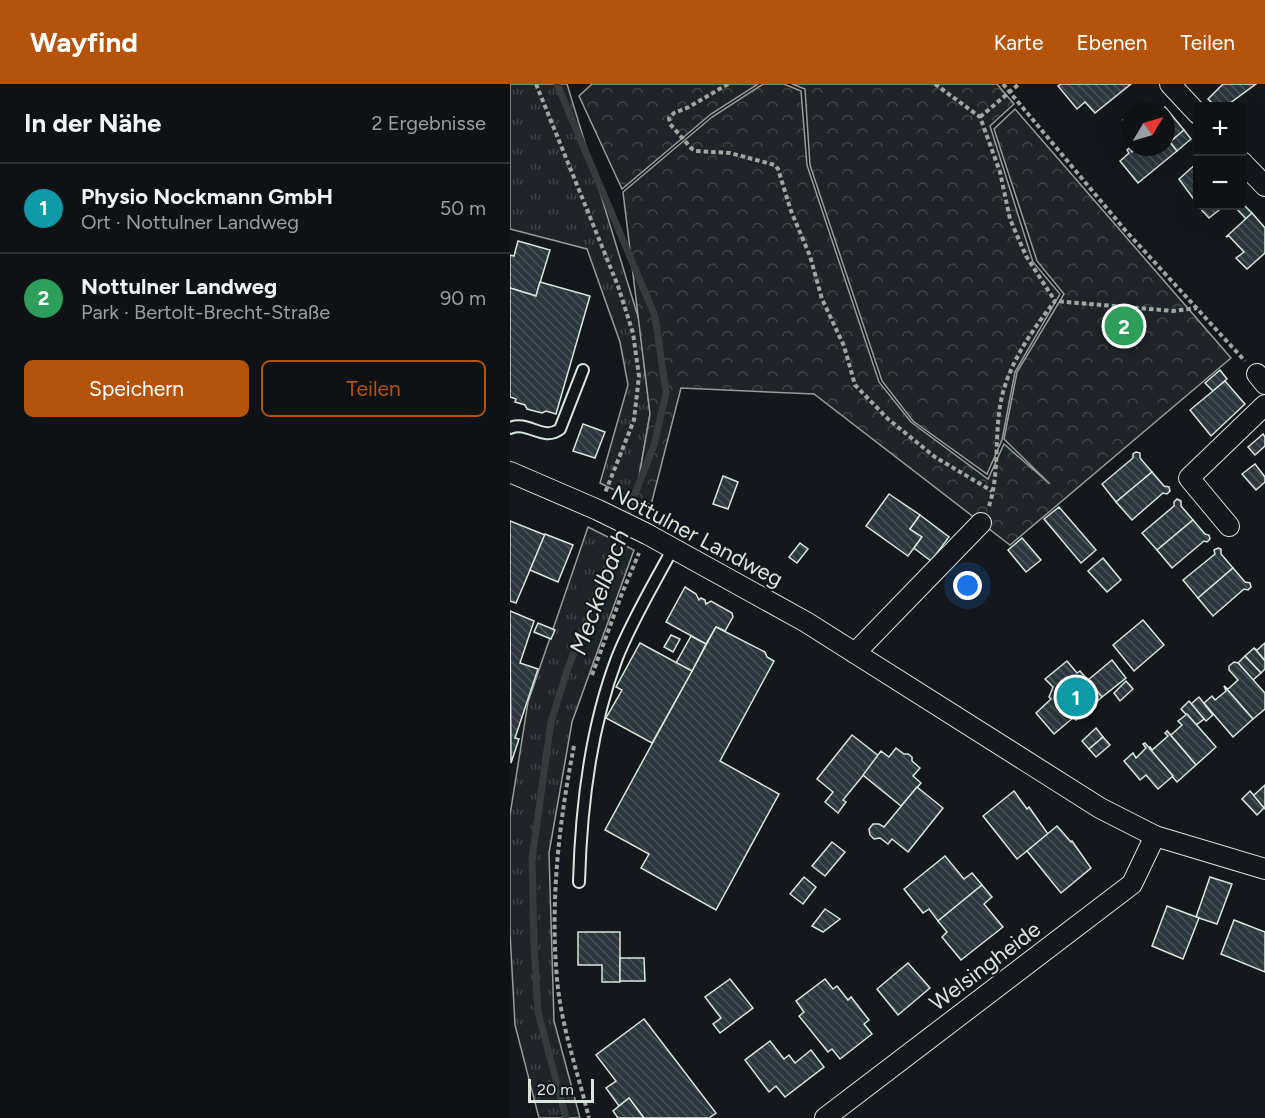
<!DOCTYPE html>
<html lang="de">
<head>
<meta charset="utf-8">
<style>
  body { margin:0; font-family:Figtree,sans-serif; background:#181b1e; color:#f1f3f6 }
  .controls { position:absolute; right:18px; top:18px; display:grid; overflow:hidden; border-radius:9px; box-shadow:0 6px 24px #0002 }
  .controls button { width:54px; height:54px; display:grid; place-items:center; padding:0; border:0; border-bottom:2px solid #2f3234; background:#0f1215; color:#f1f3f6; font:30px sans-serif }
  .compass { position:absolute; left:611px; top:18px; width:54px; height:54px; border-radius:50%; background:#0f1215; box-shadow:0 6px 24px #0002; rotate:52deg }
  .scale { position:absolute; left:18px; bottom:15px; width:66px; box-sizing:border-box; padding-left:6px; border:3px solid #d8e6dc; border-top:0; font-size:16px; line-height:21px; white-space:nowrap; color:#d8e6dc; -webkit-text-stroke:4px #14181c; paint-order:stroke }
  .you { position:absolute; left:458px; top:502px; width:21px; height:21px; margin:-15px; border:4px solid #fff; border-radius:50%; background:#1a73e8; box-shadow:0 0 0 9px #1a73e833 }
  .badge { display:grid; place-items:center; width:39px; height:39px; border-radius:50%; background:#b45309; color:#fff; font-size:20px; font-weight:700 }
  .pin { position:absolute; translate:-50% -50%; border:3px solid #fff; box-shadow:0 2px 6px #0006 }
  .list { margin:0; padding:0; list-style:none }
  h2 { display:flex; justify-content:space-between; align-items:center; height:78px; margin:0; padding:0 24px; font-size:26px }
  h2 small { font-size:20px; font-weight:400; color:#9b9ea0 }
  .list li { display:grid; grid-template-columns:39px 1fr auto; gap:18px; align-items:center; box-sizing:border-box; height:90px; padding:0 24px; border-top:2px solid #2f3234 }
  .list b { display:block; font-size:22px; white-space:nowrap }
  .list p { margin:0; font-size:20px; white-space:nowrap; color:#9b9ea0 }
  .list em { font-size:20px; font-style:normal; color:#9b9ea0 }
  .actions { display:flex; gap:12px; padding:18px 24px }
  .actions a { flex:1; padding:14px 0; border:2px solid #b45309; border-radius:9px; text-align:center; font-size:21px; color:#b45309 }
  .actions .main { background:#b45309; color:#fff }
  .map { position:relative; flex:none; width:755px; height:1034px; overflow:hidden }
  header { display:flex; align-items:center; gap:36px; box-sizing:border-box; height:84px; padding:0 30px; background:#b45309; color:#fff }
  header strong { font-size:28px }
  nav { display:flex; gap:33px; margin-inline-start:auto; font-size:21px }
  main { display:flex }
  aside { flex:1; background:#0f1215 }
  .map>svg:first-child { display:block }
  .grass { fill:url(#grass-tufts); stroke:#939e99; stroke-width:1.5 }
  .forest { fill:url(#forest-crowns); stroke:#939e99; stroke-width:1.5 }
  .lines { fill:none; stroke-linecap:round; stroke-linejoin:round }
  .stream { stroke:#363b3e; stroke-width:7 }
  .building { fill:url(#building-back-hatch); stroke:#d8e6dc; stroke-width:1.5 }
  .lane-casing { stroke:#d8e6dc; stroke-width:14 }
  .street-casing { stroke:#d8e6dc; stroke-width:22 }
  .path { stroke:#9da8a2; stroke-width:4; stroke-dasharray:4.5 3; stroke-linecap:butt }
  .lane { stroke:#14181c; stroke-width:10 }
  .street { stroke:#14181c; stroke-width:20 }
  .labels { text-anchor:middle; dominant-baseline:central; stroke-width:4.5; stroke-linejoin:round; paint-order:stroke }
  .street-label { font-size:22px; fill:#d8e6dc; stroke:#14181c }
  .water-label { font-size:24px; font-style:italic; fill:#d8e6dc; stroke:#14181c }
</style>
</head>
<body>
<header>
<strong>Wayfind</strong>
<nav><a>Karte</a><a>Ebenen</a><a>Teilen</a></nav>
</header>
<main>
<aside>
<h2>In der Nähe<small>2 Ergebnisse</small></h2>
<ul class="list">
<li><span class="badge" style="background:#0f9aa8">1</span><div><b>Physio Nockmann GmbH</b><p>Ort · Nottulner Landweg</p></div><em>50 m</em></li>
<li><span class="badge" style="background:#2e9e5b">2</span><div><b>Nottulner Landweg</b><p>Park · Bertolt-Brecht-Straße</p></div><em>90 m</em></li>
</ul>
<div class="actions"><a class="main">Speichern</a><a>Teilen</a></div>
</aside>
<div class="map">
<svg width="755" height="1034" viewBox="0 0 755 1034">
  <defs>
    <pattern id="grass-tufts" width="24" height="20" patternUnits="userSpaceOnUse" patternTransform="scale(1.5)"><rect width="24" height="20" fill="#202428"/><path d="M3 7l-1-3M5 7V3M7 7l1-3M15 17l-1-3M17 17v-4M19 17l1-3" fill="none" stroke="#404447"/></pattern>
    <pattern id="forest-crowns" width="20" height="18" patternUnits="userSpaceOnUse" patternTransform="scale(1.5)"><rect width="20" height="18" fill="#202428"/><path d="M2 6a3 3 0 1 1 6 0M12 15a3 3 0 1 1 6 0" fill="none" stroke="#404447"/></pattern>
    <pattern id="building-back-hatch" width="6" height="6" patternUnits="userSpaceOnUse" patternTransform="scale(1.5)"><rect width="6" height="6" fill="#2c363c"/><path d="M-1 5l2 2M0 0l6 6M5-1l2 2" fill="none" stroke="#4a5358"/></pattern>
  </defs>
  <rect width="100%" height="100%" fill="#14181c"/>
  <g class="grass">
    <polygon points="0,0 57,0 129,236 140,330 125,416 90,399 118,301 110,258 77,165 0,145"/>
    <polygon points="78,443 124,466 62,638 39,769 44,937 70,1034 29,1034 5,941 0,849 0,731 18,618"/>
  </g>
  <g class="forest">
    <polygon points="82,0 248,0 201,30 112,105 69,12"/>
    <polygon points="253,0 274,0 291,7 297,81 369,298 401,338 478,395 494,360 540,400 494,355 507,288 554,210 527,177 484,45 505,25 721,274 500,461 304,310 171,304 141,421 125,416 140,330 113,108 202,33"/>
    <polygon points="282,0 487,0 504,20 480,42 523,178 550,210 505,288 492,356 477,390 403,337 372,297 300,81 295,5"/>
  </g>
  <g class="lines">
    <polyline class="stream" points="47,0 145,232 156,309 144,361 94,489 58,584 41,638 22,774 24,862 28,928 56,1034"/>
  </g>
  <g class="building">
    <polygon points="551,0 621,0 585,29 575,18 567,25 548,2"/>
    <polygon points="713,0 746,0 716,22 705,22 698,15"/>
    <polygon points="655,23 674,46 660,58 667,67 628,99 610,77 619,69 617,66 619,64 622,68 629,63 656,63 656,27 650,27"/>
    <polygon points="620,30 620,44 613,36"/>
    <polygon points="674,46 681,55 667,67 660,58"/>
    <polygon points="688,78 688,121 669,95"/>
    <polygon points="732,119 742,129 736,135 725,123 732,122"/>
    <polygon points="688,122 714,122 699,134"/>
    <polygon points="742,129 755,144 755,169 737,185 726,174 734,168 719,152 716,153"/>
    <polygon points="8,157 40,166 26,212 0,204 0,171 4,172"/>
    <polygon points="30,198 80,212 46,330 36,327 32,329 17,325 15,321 5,318 6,315 0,313 0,204 26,212"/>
    <polygon points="710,286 717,295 703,307 695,299"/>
    <polygon points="715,297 735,320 701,352 680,326"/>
    <polygon points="73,340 95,348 85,374 63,367"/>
    <polygon points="753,350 755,353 755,362 745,371 738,363"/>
    <polygon points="626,368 630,369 630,374 642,388 606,418 592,400 623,374 623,370"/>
    <polygon points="745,380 755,393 755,398 746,406 732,390"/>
    <polygon points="642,388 654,402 659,403 660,407 657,410 653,409 622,436 606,418"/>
    <polygon points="213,392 228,398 218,425 203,420"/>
    <polygon points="379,410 410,431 400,445 412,453 398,472 356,442"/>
    <polygon points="667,415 671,417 671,422 683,436 647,466 632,449 664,422 664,418"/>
    <polygon points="549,423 586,466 571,479 534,435"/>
    <polygon points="410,431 439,453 421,477 404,464 412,453 400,445"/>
    <polygon points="683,436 695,450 699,451 700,455 697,458 694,457 662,484 647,466"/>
    <polygon points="0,437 35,451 6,519 0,517"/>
    <polygon points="35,450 63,461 48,498 20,486"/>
    <polygon points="512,454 531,476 516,488 498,466"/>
    <polygon points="290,459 298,465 287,479 279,473"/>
    <polygon points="708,464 711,465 711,470 723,484 688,514 673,496 705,470 704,466"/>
    <polygon points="593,474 611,496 597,508 578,487"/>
    <polygon points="723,484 735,498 740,499 741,503 738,506 734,505 703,532 688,514"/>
    <polygon points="175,503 186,510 189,516 191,514 195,516 196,520 201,517 222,529 223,533 215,547 206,543 196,560 156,538"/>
    <polygon points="0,527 24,537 10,579 28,585 5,654 9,655 1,679"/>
    <polygon points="633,536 654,561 624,587 603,561"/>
    <polygon points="28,539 45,546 41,555 24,548"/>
    <polygon points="206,543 255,568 257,573 264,577 210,677 269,710 206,826 131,784 139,770 95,746"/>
    <polygon points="161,551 170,555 163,568 154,563"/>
    <polygon points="181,552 196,560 182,587 166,579"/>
    <polygon points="130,559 182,587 142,659 96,634 112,606 106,603"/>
    <polygon points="755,559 755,577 744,564 747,566"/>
    <polygon points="744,564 755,577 755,585 751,589 735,572"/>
    <polygon points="735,572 751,589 743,596 728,579"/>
    <polygon points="602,576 616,594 592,613 578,596"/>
    <polygon points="557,577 567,589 570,587 592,613 566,636 564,633 544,650 526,629 541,615 539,613 543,603 535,595"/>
    <polygon points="724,578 728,579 755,609 755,625 743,635 714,602 718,605 728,596 719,586 719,582"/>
    <polygon points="616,597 623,605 610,617 604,609"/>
    <polygon points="714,602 743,635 723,653 694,619 702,612 705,616 716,607"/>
    <polygon points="689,613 703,631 696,637 681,620"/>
    <polygon points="679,617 694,635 686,641 671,625"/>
    <polygon points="677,630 706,663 686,681 657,647 661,651 672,641 668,637"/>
    <polygon points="586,644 593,653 579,665 572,657"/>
    <polygon points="657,647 686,681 667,698 638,664 640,663 642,666 658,652 655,649"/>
    <polygon points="342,651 369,672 333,716 336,718 328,729 315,718 323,708 307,695"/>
    <polygon points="593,653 600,661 586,673 579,665"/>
    <polygon points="635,659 663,692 648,705 636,691 630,696 614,677 623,669 626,674 636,664 633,660"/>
    <polygon points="386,664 394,670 398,670 402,673 402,677 410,684 403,692 411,699 391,722 353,691 371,667 379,673"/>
    <polygon points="755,701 755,725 743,712"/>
    <polygon points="407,703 433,724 398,768 382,755 378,760 370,754 364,755 360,751 359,745 363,740 369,740 374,743"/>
    <polygon points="504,707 517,725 519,723 538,750 507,775 473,732"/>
    <polygon points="740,707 754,724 747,731 732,715"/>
    <polygon points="547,742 561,758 562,757 581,784 551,809 517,767"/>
    <polygon points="322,758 335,768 315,792 302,782"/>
    <polygon points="435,772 454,795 462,789 472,801 428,837 419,825 413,829 394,805"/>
    <polygon points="294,793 306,803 293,820 280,810"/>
    <polygon points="700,793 722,800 707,840 686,833"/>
    <polygon points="472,801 482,813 474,820 493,843 451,876 432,853 437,848 428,837"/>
    <polygon points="657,822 689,834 673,875 642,862"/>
    <polygon points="315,825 330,835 313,848 302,842"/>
    <polygon points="724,836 755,848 755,888 711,870"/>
    <polygon points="68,848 110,848 110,898 92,898 92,881 68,881"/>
    <polygon points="110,874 134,874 135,897 110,897"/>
    <polygon points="398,879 420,904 388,931 367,905"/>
    <polygon points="220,895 243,924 210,949 203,940 211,934 195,913"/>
    <polygon points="315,895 323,905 327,902 338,916 341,913 359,936 354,940 362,950 330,975 322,965 318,968 289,932 294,928 286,917"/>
    <polygon points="134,935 206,1029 199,1034 134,1034 119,1014 109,1022 96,1004 106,997 86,971"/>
    <polygon points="260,957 274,975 279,971 285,979 301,966 314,983 275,1013 266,1002 259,1008 235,976"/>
    <polygon points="119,1014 134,1034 108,1034 103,1027"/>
  </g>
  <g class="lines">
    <g class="lane-casing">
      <g id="lane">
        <path d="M 0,344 C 18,336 33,358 50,345 L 73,286"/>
        <path d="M 69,798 C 71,723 80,645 107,574 C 122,536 144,500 163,464"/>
      </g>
    </g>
    <g class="street-casing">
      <g id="street">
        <polyline points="660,0 688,30"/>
        <polyline points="732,78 755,102"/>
        <polyline points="747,290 755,300"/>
        <polyline points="0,388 88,426 137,450 296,538 590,724 645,752 755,785"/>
        <polyline points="719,442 679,394 755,321"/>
        <polyline points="345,569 471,439"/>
        <polyline points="315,1034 622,800 645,752"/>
      </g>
    </g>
    <g class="path">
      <polyline points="26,0 108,202 123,249 129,292 124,336 95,409"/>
      <polyline points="218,0 179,23 164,29 159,34 160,40 182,65 186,67 220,69 265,81 268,85 281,127 300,172 312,215 334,262 345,301 378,335 425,373 482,407"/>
      <polyline points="425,0 470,33 490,88 500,135 516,172 545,217"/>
      <polyline points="493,0 615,146 735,277"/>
      <polyline points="470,33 509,0"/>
      <path d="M 479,422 C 490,389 484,351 491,317 C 498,281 522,246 545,217 L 663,227 L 687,224"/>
      <polyline points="82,591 113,507 129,469"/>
      <path d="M 64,662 C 49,738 40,817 47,895 C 51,942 68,989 79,1034"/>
    </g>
    <use href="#lane" class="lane"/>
    <use href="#street" class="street"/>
  </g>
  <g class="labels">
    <g class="street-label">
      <text transform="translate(187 452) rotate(28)">Nottulner Landweg</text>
      <text transform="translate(475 882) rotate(-37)">Welsingheide</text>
    </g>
    <g class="water-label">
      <text transform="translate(89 508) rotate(-70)">Meckelbach</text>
    </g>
  </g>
</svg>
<div class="controls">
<button>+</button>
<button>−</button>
</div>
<svg class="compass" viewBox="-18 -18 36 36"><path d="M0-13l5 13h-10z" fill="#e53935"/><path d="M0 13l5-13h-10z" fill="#9b9ea0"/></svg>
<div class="scale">20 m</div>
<div class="you"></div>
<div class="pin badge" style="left:566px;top:613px;background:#0f9aa8">1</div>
<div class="pin badge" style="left:614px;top:242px;background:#2e9e5b">2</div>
</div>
</main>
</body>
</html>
